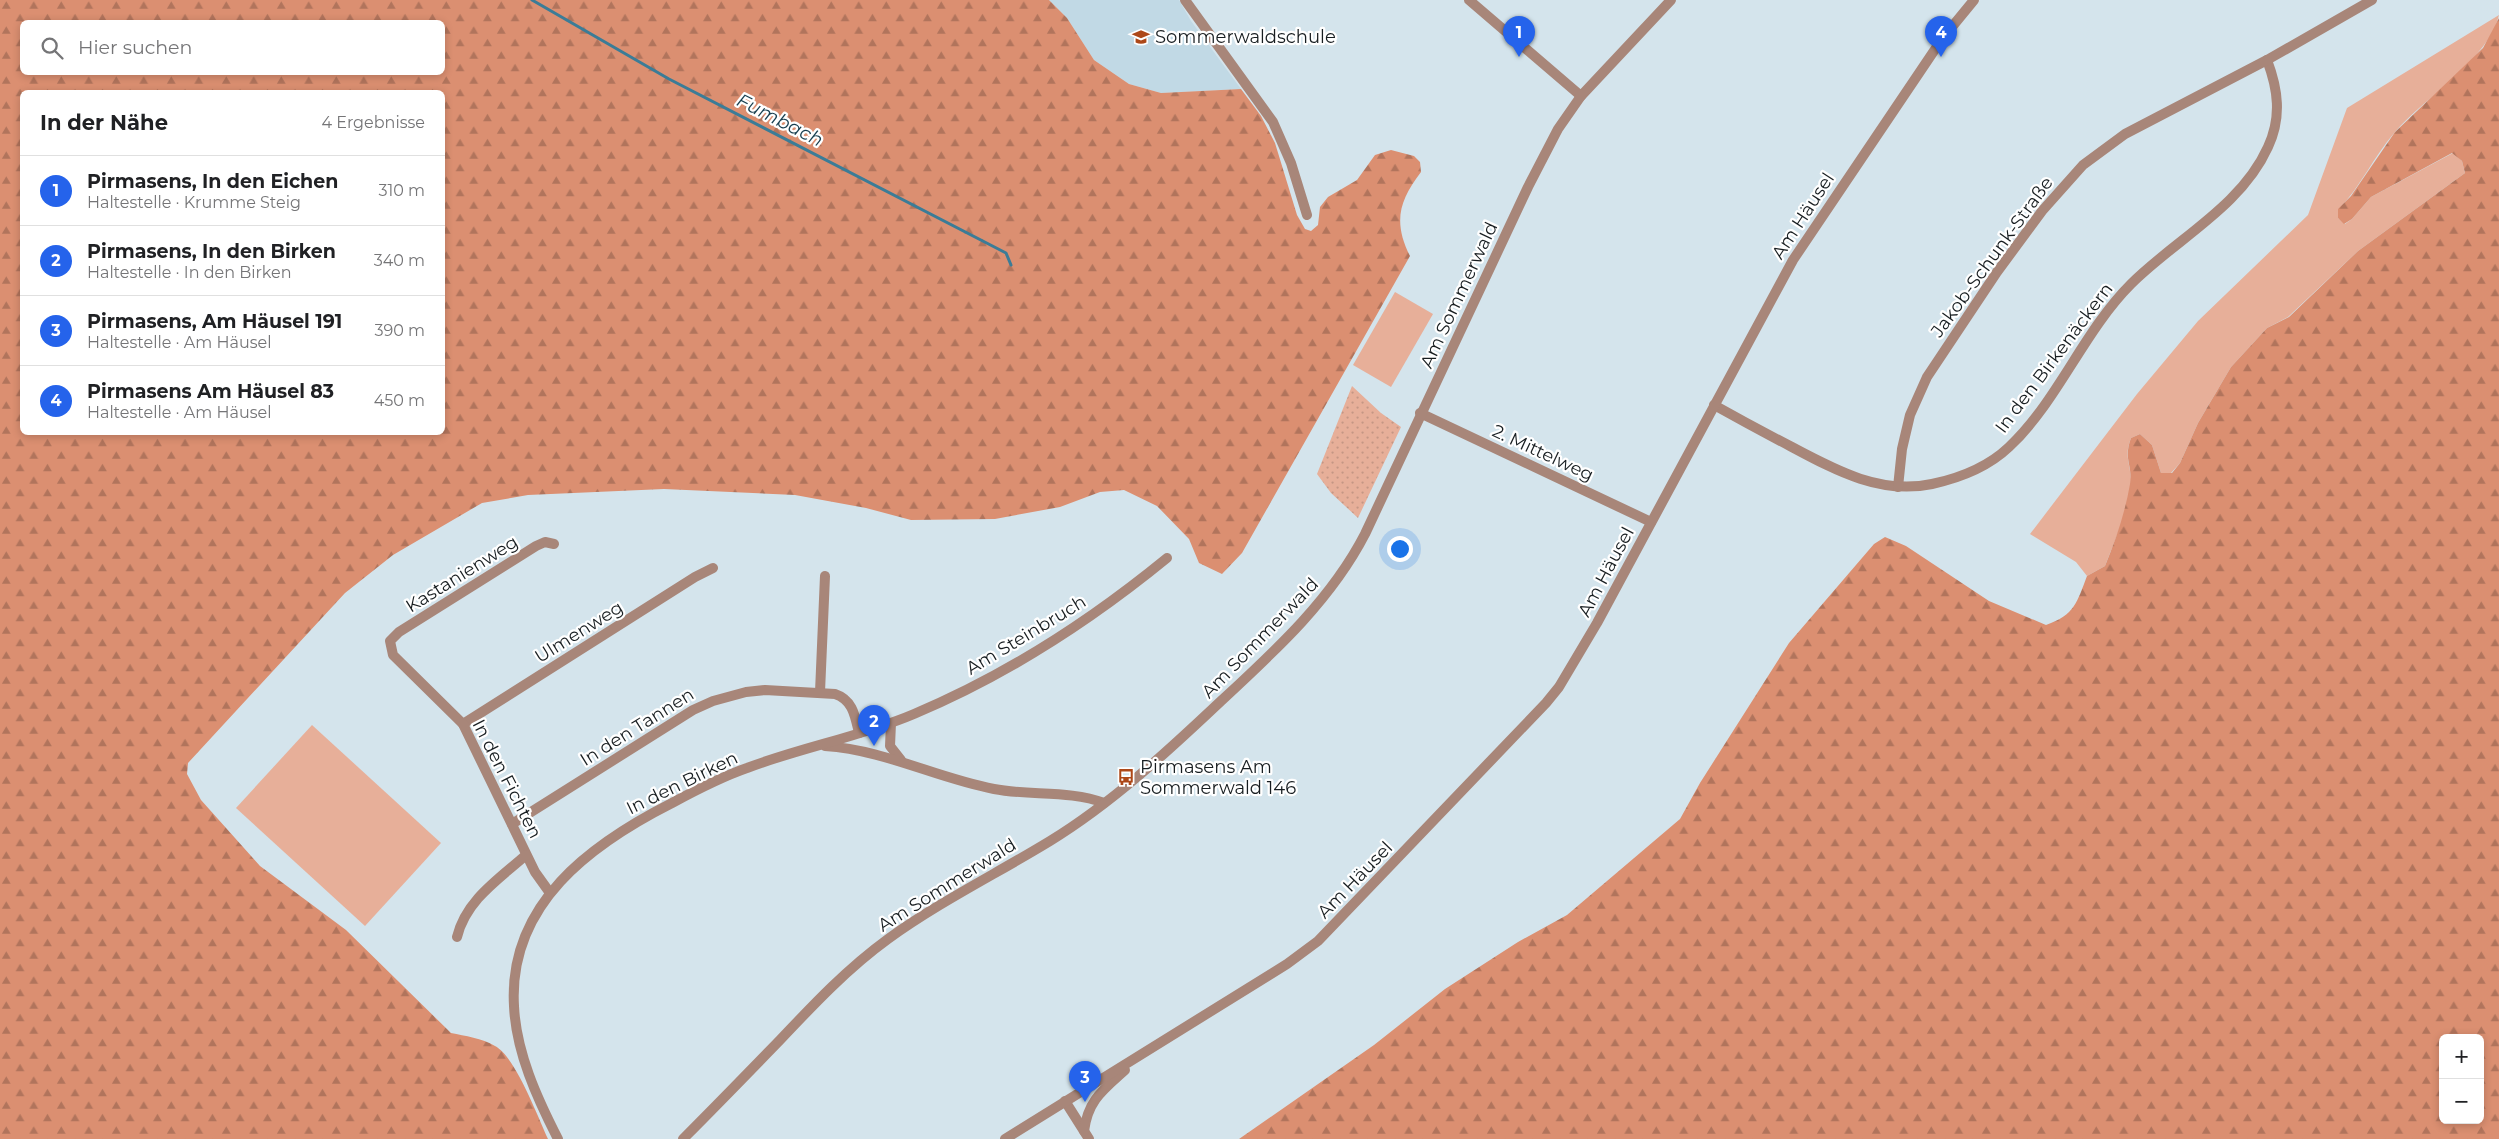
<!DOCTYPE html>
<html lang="de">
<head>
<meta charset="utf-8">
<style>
  body { margin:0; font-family:Montserrat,sans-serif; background:#f2f2f2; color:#202124 }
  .controls { position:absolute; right:15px; bottom:15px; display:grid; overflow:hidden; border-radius:8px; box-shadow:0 2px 8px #0003 }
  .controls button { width:45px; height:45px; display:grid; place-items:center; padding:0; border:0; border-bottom:1px solid #e0e0e0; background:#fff; color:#202124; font:25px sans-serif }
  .you { position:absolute; left:1399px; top:548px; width:18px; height:18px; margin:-12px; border:4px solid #fff; border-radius:50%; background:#1a73e8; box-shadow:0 0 0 8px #1a73e833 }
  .badge { display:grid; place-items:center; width:32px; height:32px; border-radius:50%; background:#2563eb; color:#fff; font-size:16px; font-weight:700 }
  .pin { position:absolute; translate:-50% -41px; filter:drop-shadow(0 1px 2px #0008) }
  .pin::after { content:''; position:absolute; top:26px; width:18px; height:15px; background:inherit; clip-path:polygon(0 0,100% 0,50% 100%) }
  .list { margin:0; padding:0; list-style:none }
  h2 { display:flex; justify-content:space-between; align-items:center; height:65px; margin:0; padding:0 20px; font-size:21px }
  h2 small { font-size:16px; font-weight:400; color:#757577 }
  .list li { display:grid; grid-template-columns:32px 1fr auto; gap:15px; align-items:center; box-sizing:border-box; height:70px; padding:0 20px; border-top:1px solid #e0e0e0 }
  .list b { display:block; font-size:19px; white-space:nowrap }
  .list p { margin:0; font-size:16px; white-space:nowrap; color:#757577 }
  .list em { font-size:16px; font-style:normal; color:#757577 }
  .icon { flex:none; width:28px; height:28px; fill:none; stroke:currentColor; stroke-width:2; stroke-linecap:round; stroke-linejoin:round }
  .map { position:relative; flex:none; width:2499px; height:1139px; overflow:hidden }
  .search { position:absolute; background:#fff; box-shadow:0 2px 8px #0003; left:20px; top:20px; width:425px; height:55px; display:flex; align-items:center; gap:12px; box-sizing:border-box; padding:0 18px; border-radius:8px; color:#757577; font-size:19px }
  .panel { position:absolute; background:#fff; box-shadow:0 2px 8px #0003; left:20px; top:90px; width:425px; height:345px; border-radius:8px }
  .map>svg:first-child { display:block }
  .built { fill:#c1d9e5 }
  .grass { fill:#e7af99 }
  .forest { fill:url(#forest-firs); fill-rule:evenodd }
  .park { fill:url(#park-dots) }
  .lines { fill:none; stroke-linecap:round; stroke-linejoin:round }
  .stream { stroke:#3b7c97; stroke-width:3 }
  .street { stroke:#a88679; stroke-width:10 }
  .labels { text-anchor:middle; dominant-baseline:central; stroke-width:4.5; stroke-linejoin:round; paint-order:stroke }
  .poi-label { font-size:18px; fill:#171d20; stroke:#fff; text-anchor:start }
  .street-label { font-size:18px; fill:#171d20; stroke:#fff }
  .water-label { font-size:19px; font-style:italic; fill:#173e4f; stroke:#fff }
</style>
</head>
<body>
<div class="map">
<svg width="2499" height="1139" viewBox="0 0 2499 1139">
  <defs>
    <pattern id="forest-firs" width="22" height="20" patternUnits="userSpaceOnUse" patternTransform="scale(1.25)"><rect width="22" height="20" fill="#db8f71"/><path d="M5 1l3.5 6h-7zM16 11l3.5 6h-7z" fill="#b1745c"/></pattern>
    <pattern id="park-dots" width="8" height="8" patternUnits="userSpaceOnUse" patternTransform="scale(1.25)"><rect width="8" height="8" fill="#e7af99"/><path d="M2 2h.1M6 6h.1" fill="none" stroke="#c59684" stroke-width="1.8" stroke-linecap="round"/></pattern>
  </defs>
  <rect width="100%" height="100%" fill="#d4e4ec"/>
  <polygon class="built" points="1049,0 1179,0 1191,21 1241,89 1161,93 1129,84 1094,60 1067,18"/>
  <g class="grass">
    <path d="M 2499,15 C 2489,59 2424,98 2395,132 C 2374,156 2361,186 2339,209 L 2338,218 L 2345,224 L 2352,219 L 2371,197 L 2453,153 L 2462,161 L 2465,173 L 2358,251 L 2288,317 L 2267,328 L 2231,367 L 2198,423 L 2180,463 L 2171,473 L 2161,473 L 2152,445 L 2140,434 L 2131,438 C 2124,456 2130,462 2131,480 C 2131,505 2114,542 2105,566 L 2087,576 L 2076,562 L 2030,534 L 2137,394 L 2198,321 L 2308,215 L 2347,108 Z"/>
    <polygon points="1395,292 1433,314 1391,387 1353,365"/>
    <polygon points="312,725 441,843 365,926 236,808"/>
  </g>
  <g class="forest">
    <path d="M 0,0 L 1049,0 L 1067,18 L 1094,60 L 1129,84 L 1161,93 L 1241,89 L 1261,116 L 1275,143 L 1297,215 L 1305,229 L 1311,231 L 1318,225 L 1320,207 L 1328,197 L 1357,180 L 1375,155 L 1391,150 L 1414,156 L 1420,162 L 1421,172 C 1399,201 1393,222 1410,256 L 1242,553 L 1222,574 L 1199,563 L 1189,539 L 1157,506 L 1124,490 L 1100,492 L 1060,507 L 995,519 L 911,520 L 866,508 L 795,495 L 664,489 L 528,495 L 482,503 L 393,555 L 345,593 L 188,763 L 187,774 L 201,800 L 260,866 L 346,930 L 451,1033 C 465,1036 482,1038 495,1046 C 515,1056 538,1117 548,1139 L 0,1139 ZM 442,22 L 442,72 L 22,72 L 22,22 ZM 442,92 L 442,432 L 22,432 L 22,92 Z"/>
    <path d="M 2499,18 L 2499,1139 L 1239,1139 L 1374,1045 L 1445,989 L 1518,942 L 1567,915 L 1680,819 L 1700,783 L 1789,643 L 1874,544 L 1885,537 L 1906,546 L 1989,601 L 2046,625 C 2075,615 2077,602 2087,576 L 2105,566 C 2116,539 2125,513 2130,484 C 2133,466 2123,459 2131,438 L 2140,434 L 2152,445 L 2161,473 L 2172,473 L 2180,463 L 2198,423 L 2231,367 L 2267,328 L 2289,317 L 2358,251 L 2465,173 L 2462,161 L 2452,153 L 2371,197 L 2352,219 L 2344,224 L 2338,218 L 2338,209 L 2351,196 L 2395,132 L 2483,48 ZM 2443,1038 L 2480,1038 L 2480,1120 L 2443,1120 Z"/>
  </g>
  <polygon class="park" points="1352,386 1381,413 1401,427 1358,518 1331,493 1317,474"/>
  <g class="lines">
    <polyline class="stream" points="532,0 669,79 1006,253 1011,265"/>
    <g class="street">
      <polyline points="1185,0 1273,122 1291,163 1307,215"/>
      <polyline points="1469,0 1581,96"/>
      <path d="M 1714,405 C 1739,419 1765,433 1790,446 C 1835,470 1880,495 1932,484 C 1960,478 1988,467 2009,447 C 2058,401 2083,332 2131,284 C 2176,239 2241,207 2268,147 C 2282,117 2278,89 2267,60"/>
      <polyline points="1420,413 1651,522"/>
      <polyline points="1898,487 1902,449 1910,415 1927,377 1997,272 2042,211 2083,165 2125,134 2267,60 2372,0"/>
      <polyline points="820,692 825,576"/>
      <polyline points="891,723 890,746 901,760"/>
      <polyline points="463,724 695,577 713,568"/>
      <path d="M 825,746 C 885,750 936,778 994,789 C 1030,796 1070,790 1104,803"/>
      <path d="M 512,824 L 693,710 L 713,701 L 746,692 L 765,690 L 835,694 C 853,700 855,716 859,733"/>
      <polyline points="550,893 535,872 463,724 393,655 390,641 399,632 536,546 545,542 554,544"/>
      <path d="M 457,937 C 466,900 499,879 526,855"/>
      <polyline points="1065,1101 1089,1139"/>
      <path d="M 1084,1131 C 1088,1100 1103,1090 1125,1070"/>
      <path d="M 558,1139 C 537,1098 516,1052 514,1006 C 508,904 591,844 672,803 C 696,790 721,777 747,768 C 802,747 860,737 914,714 C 1007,675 1090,621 1167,558"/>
      <path d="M 683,1139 C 716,1106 748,1073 780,1040 C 814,1004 848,968 888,939 C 939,902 996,874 1050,841 C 1112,803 1168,751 1221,701 C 1275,651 1331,600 1365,534 L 1528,187 L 1558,129 L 1581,96 L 1671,0"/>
      <polyline points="1005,1139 1287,964 1318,941 1546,703 1559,687 1597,623 1793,260 1942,39 1974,0"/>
    </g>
  </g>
  <defs>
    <g id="school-bare" transform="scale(1.35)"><path d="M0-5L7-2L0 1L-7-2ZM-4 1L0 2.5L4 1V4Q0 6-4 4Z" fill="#ad4818" stroke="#fff" stroke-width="2.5" paint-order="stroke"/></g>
    <g id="bus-bare" transform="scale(1.35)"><path d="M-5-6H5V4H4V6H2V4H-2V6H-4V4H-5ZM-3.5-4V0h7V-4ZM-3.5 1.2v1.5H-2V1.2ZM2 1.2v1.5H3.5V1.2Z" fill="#ad4818" stroke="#fff" stroke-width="2.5" paint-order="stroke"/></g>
  </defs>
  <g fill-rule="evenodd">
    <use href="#school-bare" x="1141" y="37"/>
    <use href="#bus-bare" x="1126" y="777"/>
  </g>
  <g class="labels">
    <g class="poi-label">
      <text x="1155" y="37">Sommerwaldschule</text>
      <text x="1140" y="767">Pirmasens Am<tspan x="1140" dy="21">Sommerwald 146</tspan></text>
    </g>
    <g class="street-label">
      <text transform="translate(1803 216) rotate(-57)">Am Häusel</text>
      <text transform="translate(1992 257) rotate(-54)">Jakob-Schunk-Straße</text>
      <text transform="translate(1459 295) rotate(-65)">Am Sommerwald</text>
      <text transform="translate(2054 358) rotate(-53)">In den Birkenäckern</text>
      <text transform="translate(1543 453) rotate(25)">2. Mittelweg</text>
      <text transform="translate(1606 572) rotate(-62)">Am Häusel</text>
      <text transform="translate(462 574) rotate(-32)">Kastanienweg</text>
      <text transform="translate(579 632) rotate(-32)">Ulmenweg</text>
      <text transform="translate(1026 635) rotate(-31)">Am Steinbruch</text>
      <text transform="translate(1260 638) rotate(-46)">Am Sommerwald</text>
      <text transform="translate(637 727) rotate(-32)">In den Tannen</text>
      <text transform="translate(507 779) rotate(63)">In den Fichten</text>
      <text transform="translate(682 783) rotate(-26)">In den Birken</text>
      <text transform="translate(1355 880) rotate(-46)">Am Häusel</text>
      <text transform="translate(947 885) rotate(-32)">Am Sommerwald</text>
    </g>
    <g class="water-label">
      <text transform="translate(780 120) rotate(27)">Fumbach</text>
    </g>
  </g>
</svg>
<div class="controls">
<button>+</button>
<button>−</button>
</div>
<div class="you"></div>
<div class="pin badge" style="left:1519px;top:57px">1</div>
<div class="pin badge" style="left:874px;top:746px">2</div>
<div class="pin badge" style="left:1085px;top:1102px">3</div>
<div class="pin badge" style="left:1941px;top:57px">4</div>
<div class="search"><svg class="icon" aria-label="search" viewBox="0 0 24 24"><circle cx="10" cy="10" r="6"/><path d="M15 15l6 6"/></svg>Hier suchen</div>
<section class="panel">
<h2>In der Nähe<small>4 Ergebnisse</small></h2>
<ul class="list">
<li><span class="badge">1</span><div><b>Pirmasens, In den Eichen</b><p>Haltestelle · Krumme Steig</p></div><em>310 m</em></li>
<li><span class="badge">2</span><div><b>Pirmasens, In den Birken</b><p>Haltestelle · In den Birken</p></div><em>340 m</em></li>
<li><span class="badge">3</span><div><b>Pirmasens, Am Häusel 191</b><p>Haltestelle · Am Häusel</p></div><em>390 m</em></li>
<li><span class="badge">4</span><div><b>Pirmasens Am Häusel 83</b><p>Haltestelle · Am Häusel</p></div><em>450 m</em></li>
</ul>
</section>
</div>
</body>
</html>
